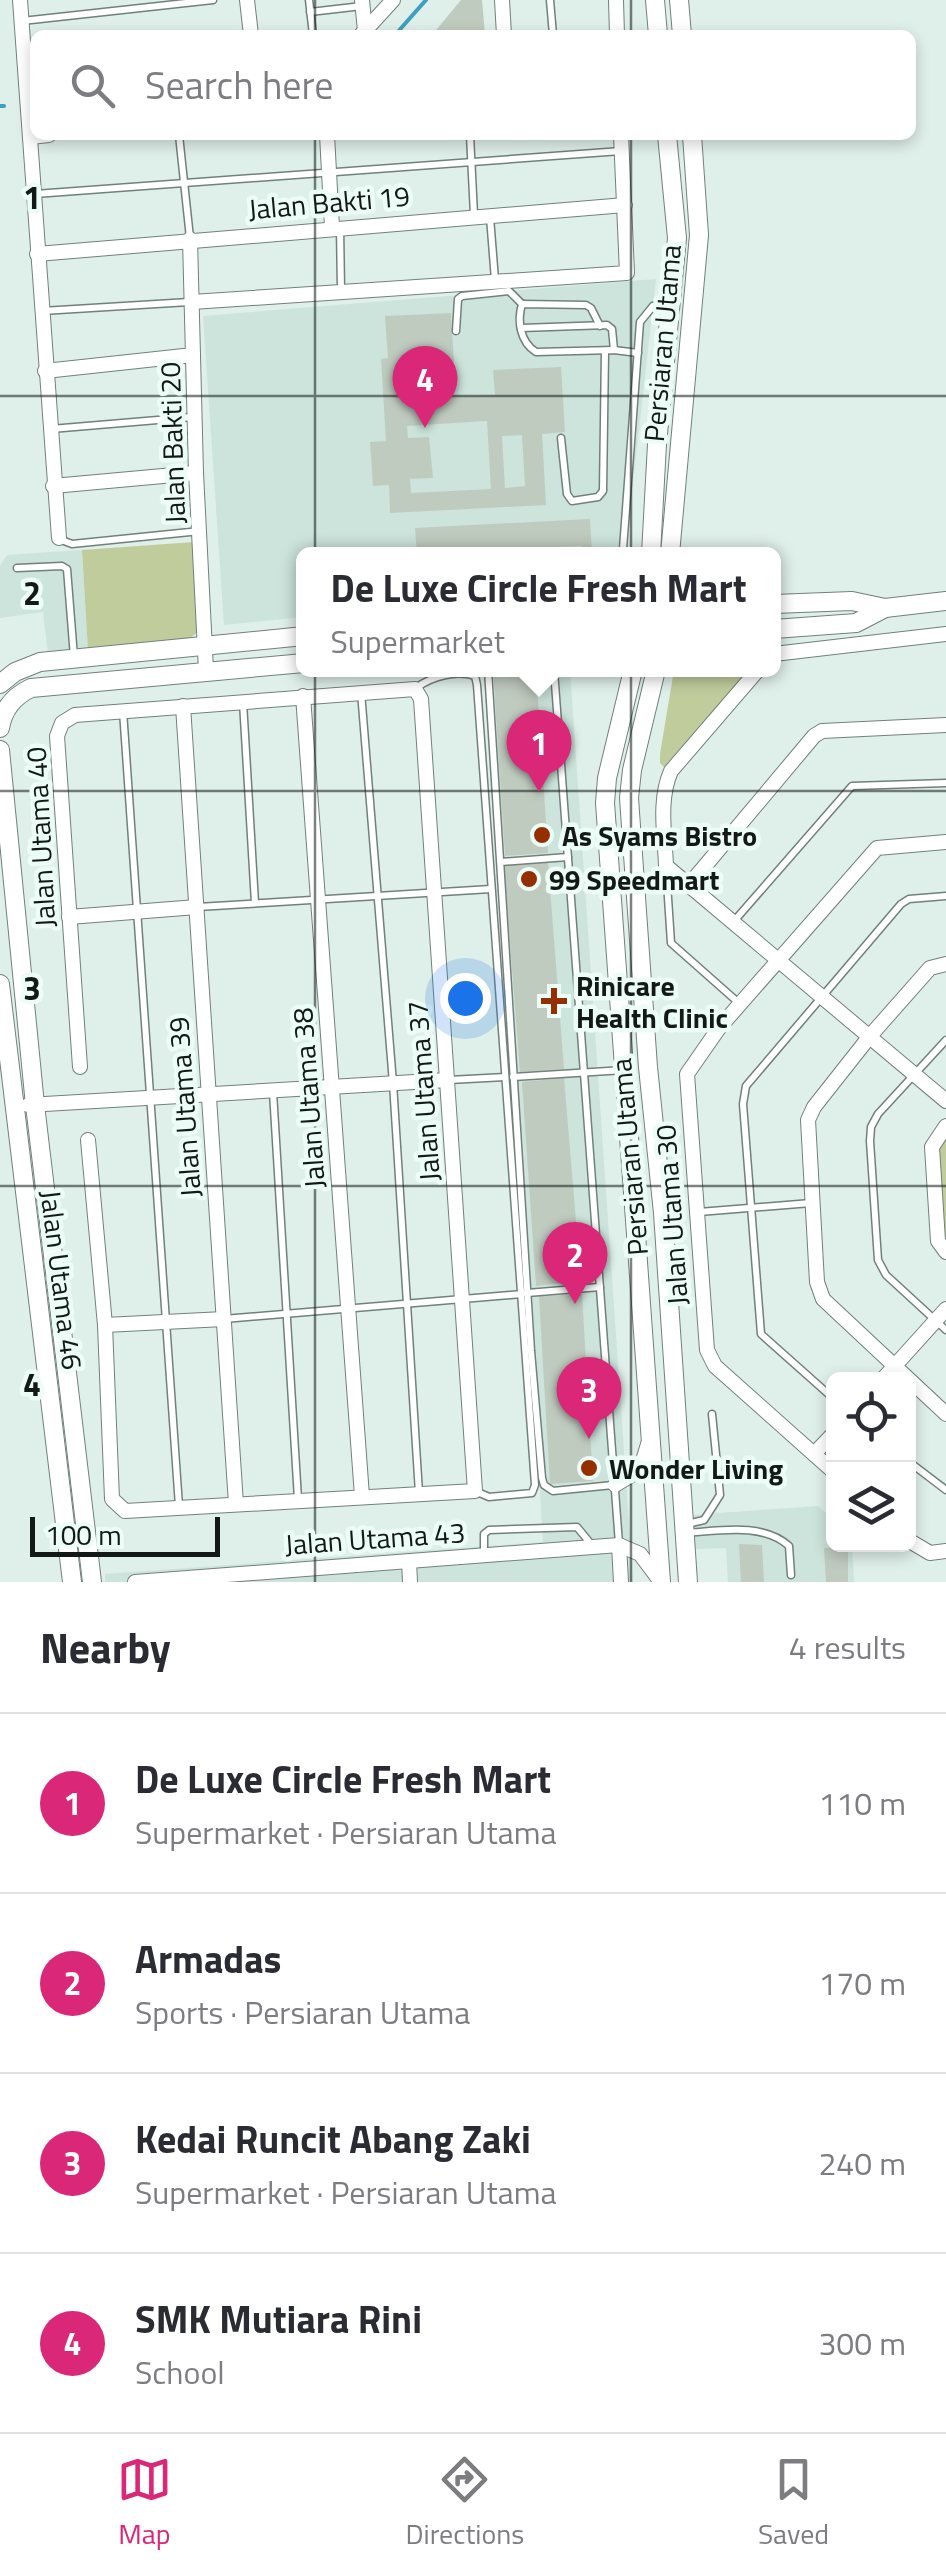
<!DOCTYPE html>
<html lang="en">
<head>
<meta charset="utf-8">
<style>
  body { margin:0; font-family:"Titillium Web",sans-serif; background:#f2f2f3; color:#2b2b33 }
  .controls { position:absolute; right:30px; bottom:30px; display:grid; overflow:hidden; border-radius:15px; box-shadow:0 5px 15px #0003 }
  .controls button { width:90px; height:90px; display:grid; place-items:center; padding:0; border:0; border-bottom:2px solid #e1e1e2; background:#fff; color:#2b2b33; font:50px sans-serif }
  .scale { position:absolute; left:30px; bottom:25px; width:190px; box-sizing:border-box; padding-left:10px; border:5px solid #131917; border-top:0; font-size:28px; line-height:35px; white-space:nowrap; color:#131917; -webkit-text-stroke:8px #ecfcf6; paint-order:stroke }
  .you { position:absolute; left:465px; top:998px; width:35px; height:35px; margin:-25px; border:8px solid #fff; border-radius:50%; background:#1a73e8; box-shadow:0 0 0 15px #1a73e833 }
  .badge { display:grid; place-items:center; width:65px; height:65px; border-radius:50%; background:#db2777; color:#fff; font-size:32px; font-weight:700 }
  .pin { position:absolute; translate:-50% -82px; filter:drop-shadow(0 2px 5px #0008) }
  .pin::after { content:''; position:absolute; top:52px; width:35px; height:30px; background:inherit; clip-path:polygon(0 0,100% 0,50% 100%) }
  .popup { position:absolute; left:296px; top:547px; width:485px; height:130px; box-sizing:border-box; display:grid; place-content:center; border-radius:15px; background:#fff; filter:drop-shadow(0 2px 8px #0005); font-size:32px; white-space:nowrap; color:#7c7c81 }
  .popup b { font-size:38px; color:#2b2b33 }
  .popup::after { content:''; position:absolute; left:50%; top:100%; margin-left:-20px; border:20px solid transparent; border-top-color:#fff }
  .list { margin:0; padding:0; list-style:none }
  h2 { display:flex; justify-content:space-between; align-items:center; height:130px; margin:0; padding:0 40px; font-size:42px }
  h2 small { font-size:32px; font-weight:400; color:#7c7c81 }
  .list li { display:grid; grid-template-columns:65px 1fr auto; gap:30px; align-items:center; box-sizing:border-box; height:180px; padding:0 40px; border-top:2px solid #e1e1e2 }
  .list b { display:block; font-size:38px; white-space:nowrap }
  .list p { margin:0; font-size:32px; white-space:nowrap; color:#7c7c81 }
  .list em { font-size:32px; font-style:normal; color:#7c7c81 }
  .icon { flex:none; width:55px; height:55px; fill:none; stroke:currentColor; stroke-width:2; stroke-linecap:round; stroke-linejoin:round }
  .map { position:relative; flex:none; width:946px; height:1582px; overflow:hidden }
  .search { position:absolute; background:#fff; box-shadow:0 5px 15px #0003; left:30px; right:30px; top:30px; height:110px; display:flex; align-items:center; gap:25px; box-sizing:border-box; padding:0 35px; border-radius:15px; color:#7c7c81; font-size:38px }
  .sheet { height:850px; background:#fff }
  nav { display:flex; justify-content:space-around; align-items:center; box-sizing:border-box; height:140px; border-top:2px solid #e1e1e2; background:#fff; font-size:28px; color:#7c7c81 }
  nav a { display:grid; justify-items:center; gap:5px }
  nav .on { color:#db2777 }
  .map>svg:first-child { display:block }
  .built { fill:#cce4db }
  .green { fill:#c1cc9d }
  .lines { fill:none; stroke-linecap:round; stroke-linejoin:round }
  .stream { stroke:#409fbe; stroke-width:4 }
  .building { fill:#c0cbc0; fill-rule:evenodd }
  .service-casing { stroke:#72807b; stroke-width:9 }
  .minor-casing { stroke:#72807b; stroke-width:16 }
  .tertiary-casing { stroke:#72807b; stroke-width:20 }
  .service { stroke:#fff; stroke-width:6 }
  .minor { stroke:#fff; stroke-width:14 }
  .tertiary { stroke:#fff; stroke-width:18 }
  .grid { fill:none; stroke:#131917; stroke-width:2.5; stroke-opacity:0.55 }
  .poi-dot { fill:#942f02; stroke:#ecfcf6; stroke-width:4 }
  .labels { text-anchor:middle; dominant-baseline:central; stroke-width:9; stroke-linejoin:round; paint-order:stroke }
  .street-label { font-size:28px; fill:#131917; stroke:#ecfcf6 }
  .poi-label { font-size:28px; font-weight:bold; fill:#131917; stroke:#ecfcf6; text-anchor:start }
  .grid-label { font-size:32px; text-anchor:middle; font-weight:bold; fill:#131917; stroke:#ecfcf6; stroke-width:9; stroke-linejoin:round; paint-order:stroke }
</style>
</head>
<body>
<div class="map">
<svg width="946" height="1582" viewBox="0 0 946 1582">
  <rect width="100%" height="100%" fill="#dfefe9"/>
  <g class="built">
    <polygon points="656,279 625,554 304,554 304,617 224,625 203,316"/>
    <polygon points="82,550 88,651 48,654 43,612 0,618 0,566 7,555"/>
    <polygon points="493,670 570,670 633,1582 105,1582 105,1574 543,1542"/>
    <polygon points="818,1506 833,1519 834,1544 852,1545 854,1582 728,1582 726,1548 695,1549 691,1515"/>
  </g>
  <g class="green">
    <polygon points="194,542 198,632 185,642 88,651 82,550"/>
    <polygon points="674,670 750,670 664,767 660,763 660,754"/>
    <polygon points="946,1139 946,1246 938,1148"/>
  </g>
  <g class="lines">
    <g class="stream">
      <polyline points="395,35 426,0"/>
      <polyline points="0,106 4,106"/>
    </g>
  </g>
  <g class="building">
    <polygon points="461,0 482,0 485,35 432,35"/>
    <path d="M 451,313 L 454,363 L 404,366 L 406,399 L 495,395 L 493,370 L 561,367 L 565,432 L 542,434 L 546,505 L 390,513 L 389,485 L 373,486 L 370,442 L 386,441 L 381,359 L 388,358 L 385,316 ZM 487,421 L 491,489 L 411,493 L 410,479 L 433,478 L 429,437 L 408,438 L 407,426 ZM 522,435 L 525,486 L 505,488 L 502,436 Z"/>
    <polygon points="590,519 592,554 583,554 582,546 512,549 512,554 499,554 498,550 417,554 415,528"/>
    <polygon points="493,670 536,670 548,853 505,856"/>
    <polygon points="548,862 564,1069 520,1072 504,865"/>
    <polygon points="564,1078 581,1281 536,1286 522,1082"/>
    <polygon points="582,1294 593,1481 550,1484 539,1296"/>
    <polygon points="739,1544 762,1545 764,1582 741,1582"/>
    <polygon points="848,1547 848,1582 826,1582 824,1548"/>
  </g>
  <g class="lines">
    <g class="service-casing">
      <g id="service">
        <polyline points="309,0 313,35"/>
        <polyline points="550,0 553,35"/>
        <polyline points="310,12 362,6"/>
        <polyline points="22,21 213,0"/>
        <polyline points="179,135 190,238"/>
        <polyline points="470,135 474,215"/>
        <polyline points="35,194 621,151"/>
        <polyline points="490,217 495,280"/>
        <polyline points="340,227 341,290"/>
        <polyline points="42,311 189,302"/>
        <path d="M 600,326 L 591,308 L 586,305 L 522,304 C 517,321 520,342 536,352 L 614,350 L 638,353"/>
        <polyline points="521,328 607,325 612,329 614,350"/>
        <polyline points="456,331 458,299 462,296 509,291 522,304"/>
        <polyline points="51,429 193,417"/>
        <polyline points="561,438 567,494 572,501 598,497 603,491 605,351"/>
        <polyline points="59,539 72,544 200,531"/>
        <polyline points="626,554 623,549 640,322 653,306 666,303"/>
        <polyline points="17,568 62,566 67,569 74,657"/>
        <polyline points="488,670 531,1351 542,1478 544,1485 553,1491 613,1485"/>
        <polyline points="554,670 619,1544"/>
        <path d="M 416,688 C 432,676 456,670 475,676 L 477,685 L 535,1485 L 532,1493 L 489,1497 L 475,1491"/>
        <polyline points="361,692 393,1083 419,1493"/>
        <polyline points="243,702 255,903"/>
        <polyline points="123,711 179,1506"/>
        <polyline points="501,862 568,857"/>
        <polyline points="666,868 671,943 740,1004"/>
        <polyline points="198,907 491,889"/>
        <polyline points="735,920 852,786 946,783"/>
        <polyline points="946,1040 878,1114 871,1127 870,1141 878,1260 886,1275 946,1330"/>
        <polyline points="513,1077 624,1070"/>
        <polyline points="449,1080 505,1077"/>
        <polyline points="273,1092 298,1499"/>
        <polyline points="699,1212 811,1203"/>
        <polyline points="527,1293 600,1287"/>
        <polyline points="224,1319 522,1294"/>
        <polyline points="834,1399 761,1334 743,1104 746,1086 901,904 909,899 946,896"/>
        <polyline points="908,1461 946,1490"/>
        <polyline points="687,1524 704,1520 720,1495 712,1414"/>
        <path d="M 685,1533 C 719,1531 762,1522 789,1546 L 791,1575"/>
        <polyline points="484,1554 484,1534 489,1530 577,1527 591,1544"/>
      </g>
    </g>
    <g class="minor-casing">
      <g id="minor">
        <polyline points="20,0 59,538"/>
        <polyline points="247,0 251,35"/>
        <polyline points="362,0 365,31"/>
        <polyline points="502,0 504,35"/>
        <polyline points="616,0 617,35"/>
        <polyline points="361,35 393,0"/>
        <polyline points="327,135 332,227"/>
        <polyline points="30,137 49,135"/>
        <polyline points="190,239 196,473 206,670"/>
        <polyline points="37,254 625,205"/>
        <polyline points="192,302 627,273 621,135"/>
        <polyline points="45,371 193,355"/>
        <polyline points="53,486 196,473"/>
        <polyline points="774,654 946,634"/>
        <path d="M 758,670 L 671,771 C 658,800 665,836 666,866 L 946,1101"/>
        <polyline points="303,696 362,1496"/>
        <polyline points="183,706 236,1504"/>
        <polyline points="689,885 814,736 822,731 946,725"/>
        <polyline points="69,917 197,907"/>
        <polyline points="946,964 930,968 870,1036 814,1107 808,1120 817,1282 823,1299 946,1414"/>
        <polyline points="80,1067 57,736 62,723 75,715 415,689 421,699 475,1491 125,1511 112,1499 105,1325 88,1140"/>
        <polyline points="28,1105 448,1080"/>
        <polyline points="946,1126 932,1147 938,1241 946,1252"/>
        <polyline points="105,1325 224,1319"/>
        <polyline points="882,1380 946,1309"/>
        <polyline points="814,1454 834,1433"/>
        <polyline points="834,1472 715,1366 707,1350 687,1074 719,1028 877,848 946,842"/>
        <polyline points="615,1485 640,1470 649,1441"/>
        <polyline points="908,1540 930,1553 946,1551"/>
        <polyline points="619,1545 621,1582"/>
        <polyline points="409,1561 410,1582"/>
        <polyline points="135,1582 619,1545 640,1554 658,1578"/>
      </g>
    </g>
    <g class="tertiary-casing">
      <g id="tertiary">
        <polyline points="655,0 658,35"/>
        <polyline points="679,0 682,35"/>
        <polyline points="651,554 657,444 677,238 667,135"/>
        <polyline points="670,554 699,235 692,135"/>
        <polyline points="774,604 852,601 885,608 946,601"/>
        <polyline points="774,629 856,623 885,608"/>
        <polyline points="633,670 607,778 605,803 661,1582"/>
        <polyline points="656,670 632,770 629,798 648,1067 663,1213 688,1582"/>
        <polyline points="0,684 15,672 40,662 304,636"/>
        <path d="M 0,728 C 3,709 14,696 31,688 L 304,663"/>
        <polyline points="0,750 35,1105 92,1582"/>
        <polyline points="0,984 72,1582"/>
      </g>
    </g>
    <use href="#service" class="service"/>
    <use href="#minor" class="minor"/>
    <use href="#tertiary" class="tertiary"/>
  </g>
  <path class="grid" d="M 315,0 L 315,35M 631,0 L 631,35M 315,135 L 315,1582M 631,135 L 631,1582M 0,396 L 946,396M 0,791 L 946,791M 0,1186 L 946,1186"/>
  <g class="poi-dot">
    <circle cx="542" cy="835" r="10"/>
    <circle cx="529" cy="879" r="10"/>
    <path d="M549 986h10v10h10v10h-10v10h-10v-10h-10v-10h10z"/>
    <circle cx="589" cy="1468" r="10"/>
  </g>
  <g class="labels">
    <g class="street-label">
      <text transform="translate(329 202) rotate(-5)">Jalan Bakti 19</text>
      <text transform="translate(662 343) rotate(-85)">Persiaran Utama</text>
      <text transform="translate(172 443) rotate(-92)">Jalan Bakti 20</text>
      <text transform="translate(40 837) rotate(-93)">Jalan Utama 40</text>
      <text transform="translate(423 1091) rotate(-94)">Jalan Utama 37</text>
      <text transform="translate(308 1098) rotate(-94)">Jalan Utama 38</text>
      <text transform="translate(184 1107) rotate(-94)">Jalan Utama 39</text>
      <text transform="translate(629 1157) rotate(-95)">Persiaran Utama</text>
      <text transform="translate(671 1215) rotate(-94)">Jalan Utama 30</text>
      <text transform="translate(62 1280) rotate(83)">Jalan Utama 46</text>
      <text transform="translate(375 1538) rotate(-4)">Jalan Utama 43</text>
    </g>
    <g class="poi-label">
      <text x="562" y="835">As Syams Bistro</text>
      <text x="549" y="879">99 Speedmart</text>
      <text x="576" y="985">Rinicare<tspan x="576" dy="32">Health Clinic</tspan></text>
      <text x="609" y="1468">Wonder Living</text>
    </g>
  </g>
  <g class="grid-label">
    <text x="32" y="209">1</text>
    <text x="32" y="605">2</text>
    <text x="32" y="1000">3</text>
    <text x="32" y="1396">4</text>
  </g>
</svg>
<div class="controls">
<button><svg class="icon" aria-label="locate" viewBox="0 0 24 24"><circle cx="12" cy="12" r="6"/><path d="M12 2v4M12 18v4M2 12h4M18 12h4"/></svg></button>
<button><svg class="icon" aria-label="layers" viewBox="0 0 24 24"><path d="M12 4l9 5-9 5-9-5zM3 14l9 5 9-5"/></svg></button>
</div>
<div class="scale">100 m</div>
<div class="you"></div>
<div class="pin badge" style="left:539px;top:792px">1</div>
<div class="popup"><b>De Luxe Circle Fresh Mart</b>Supermarket</div>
<div class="pin badge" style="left:575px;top:1304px">2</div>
<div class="pin badge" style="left:589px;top:1439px">3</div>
<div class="pin badge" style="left:425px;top:428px">4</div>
<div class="search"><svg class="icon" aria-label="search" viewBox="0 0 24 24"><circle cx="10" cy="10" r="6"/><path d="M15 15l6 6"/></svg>Search here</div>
</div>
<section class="sheet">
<h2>Nearby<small>4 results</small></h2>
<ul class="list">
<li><span class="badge">1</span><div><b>De Luxe Circle Fresh Mart</b><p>Supermarket · Persiaran Utama</p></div><em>110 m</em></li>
<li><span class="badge">2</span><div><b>Armadas</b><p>Sports · Persiaran Utama</p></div><em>170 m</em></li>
<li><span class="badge">3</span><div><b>Kedai Runcit Abang Zaki</b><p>Supermarket · Persiaran Utama</p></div><em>240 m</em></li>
<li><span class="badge">4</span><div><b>SMK Mutiara Rini</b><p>School</p></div><em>300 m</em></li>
</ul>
</section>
<nav>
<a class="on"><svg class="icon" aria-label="map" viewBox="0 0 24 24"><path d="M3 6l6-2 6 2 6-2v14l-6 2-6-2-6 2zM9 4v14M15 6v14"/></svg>Map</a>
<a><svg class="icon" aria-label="directions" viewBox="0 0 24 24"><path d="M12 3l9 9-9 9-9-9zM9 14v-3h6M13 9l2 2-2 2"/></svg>Directions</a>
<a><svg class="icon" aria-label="saved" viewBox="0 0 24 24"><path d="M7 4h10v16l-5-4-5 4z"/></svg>Saved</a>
</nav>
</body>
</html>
